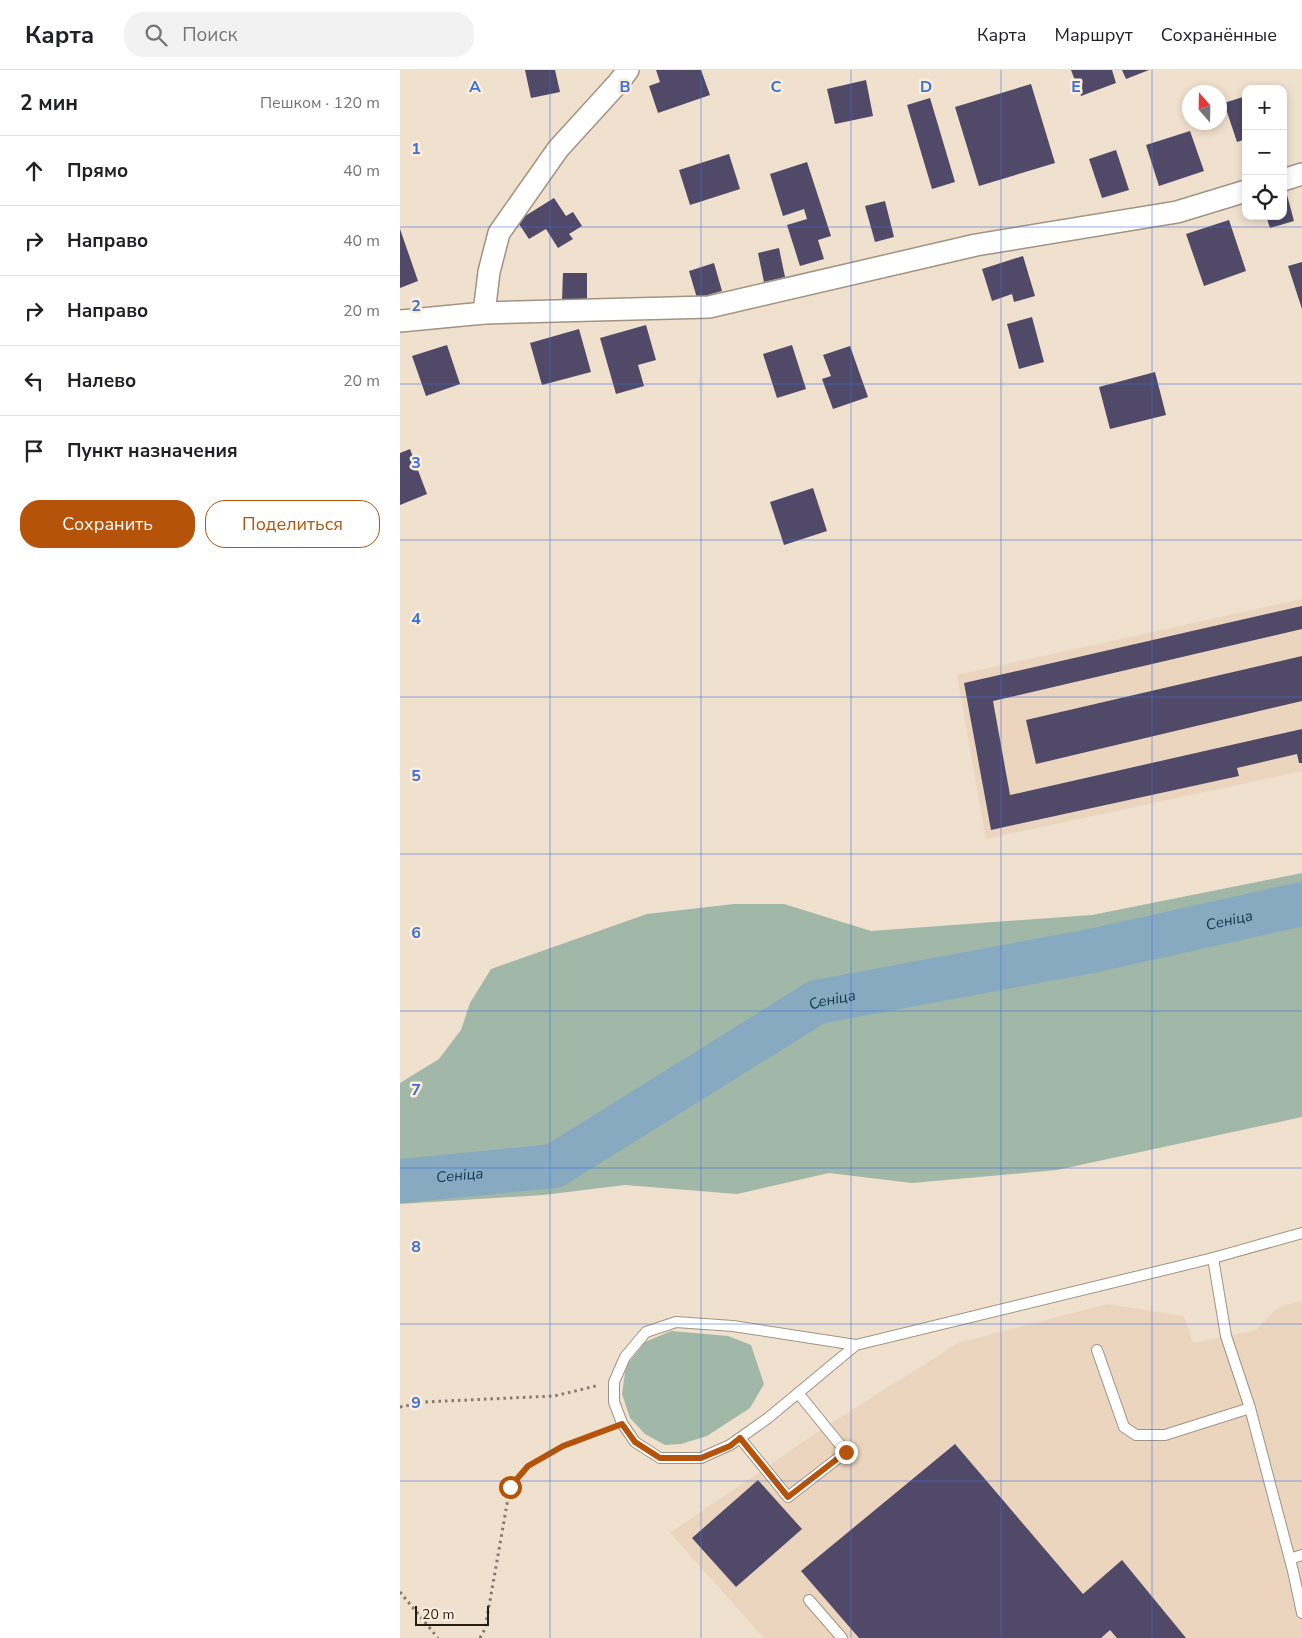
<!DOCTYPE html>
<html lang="ru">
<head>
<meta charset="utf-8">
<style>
  body { margin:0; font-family:"Nunito Sans",sans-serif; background:#f2f2f2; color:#202124 }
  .controls { position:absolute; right:15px; top:15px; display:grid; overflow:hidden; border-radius:10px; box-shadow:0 2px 8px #0003 }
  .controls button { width:45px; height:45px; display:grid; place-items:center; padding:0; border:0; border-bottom:1px solid #e0e0e0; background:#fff; color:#202124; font:25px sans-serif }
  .compass { position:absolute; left:782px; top:15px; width:45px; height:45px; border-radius:50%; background:#fff; box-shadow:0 2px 8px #0003; rotate:340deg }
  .scale { position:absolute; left:15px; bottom:12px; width:74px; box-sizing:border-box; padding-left:5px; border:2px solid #221d17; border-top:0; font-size:14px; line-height:18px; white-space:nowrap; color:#221d17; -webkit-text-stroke:4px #fdeddb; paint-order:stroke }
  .stop { position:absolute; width:15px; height:15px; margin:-11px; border:4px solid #b45309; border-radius:50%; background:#fff }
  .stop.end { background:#b45309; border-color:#fff; box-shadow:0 1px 5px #0008 }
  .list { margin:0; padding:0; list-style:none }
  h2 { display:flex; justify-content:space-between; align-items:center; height:65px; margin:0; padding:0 20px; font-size:21px }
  h2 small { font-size:16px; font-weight:400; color:#757577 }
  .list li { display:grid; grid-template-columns:32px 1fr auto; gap:15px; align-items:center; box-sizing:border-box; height:70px; padding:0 20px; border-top:1px solid #e0e0e0 }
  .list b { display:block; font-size:19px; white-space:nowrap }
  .list em { font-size:16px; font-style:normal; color:#757577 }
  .actions { display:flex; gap:10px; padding:15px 20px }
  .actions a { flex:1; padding:11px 0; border:1px solid #b45309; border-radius:20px; text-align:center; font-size:18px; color:#b45309 }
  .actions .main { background:#b45309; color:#fff }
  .icon { flex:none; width:28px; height:28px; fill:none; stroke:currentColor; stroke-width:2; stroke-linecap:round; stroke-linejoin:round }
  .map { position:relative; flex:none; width:902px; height:1568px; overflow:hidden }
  header { display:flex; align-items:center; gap:30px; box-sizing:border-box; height:70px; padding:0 25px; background:#fff; border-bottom:1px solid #e0e0e0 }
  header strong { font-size:24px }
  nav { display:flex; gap:28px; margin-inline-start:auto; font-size:18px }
  .search { width:350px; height:45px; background:#f2f2f2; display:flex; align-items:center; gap:12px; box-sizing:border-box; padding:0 18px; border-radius:20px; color:#757577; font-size:19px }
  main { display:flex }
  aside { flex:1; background:#fff }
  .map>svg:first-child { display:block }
  .built { fill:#ebd5be }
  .green { fill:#a1b7a7 }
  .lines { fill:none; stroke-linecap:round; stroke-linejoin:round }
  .river { stroke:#88aac1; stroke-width:44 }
  .building { fill:#504967 }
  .lane-casing { stroke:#a29383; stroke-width:12 }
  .street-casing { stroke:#a29383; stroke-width:24 }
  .path { stroke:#83796e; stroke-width:3; stroke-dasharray:2.5 4; stroke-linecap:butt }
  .lane { stroke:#fff; stroke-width:10 }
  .street { stroke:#fff; stroke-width:21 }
  .route { stroke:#b45309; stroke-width:6 }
  .grid { fill:none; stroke:#396ede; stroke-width:1; stroke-opacity:0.55 }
  .labels { text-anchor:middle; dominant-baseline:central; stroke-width:5; stroke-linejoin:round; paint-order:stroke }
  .water-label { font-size:15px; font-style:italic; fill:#0b3851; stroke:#fdeddb }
  .grid-label { font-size:16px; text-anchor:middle; font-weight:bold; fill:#396ede; stroke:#fdeddb; stroke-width:5; stroke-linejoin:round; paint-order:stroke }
</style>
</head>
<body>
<header>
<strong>Карта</strong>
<div class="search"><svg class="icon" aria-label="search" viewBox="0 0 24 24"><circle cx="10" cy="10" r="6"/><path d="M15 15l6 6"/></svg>Поиск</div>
<nav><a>Карта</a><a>Маршрут</a><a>Сохранённые</a></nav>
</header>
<main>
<aside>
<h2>2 мин<small>Пешком · 120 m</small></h2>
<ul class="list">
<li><svg class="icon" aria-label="ahead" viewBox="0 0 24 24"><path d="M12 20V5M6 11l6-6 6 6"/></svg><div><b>Прямо</b></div><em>40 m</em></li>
<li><svg class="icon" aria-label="right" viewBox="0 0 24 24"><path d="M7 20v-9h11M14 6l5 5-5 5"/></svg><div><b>Направо</b></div><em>40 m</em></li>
<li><svg class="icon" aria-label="right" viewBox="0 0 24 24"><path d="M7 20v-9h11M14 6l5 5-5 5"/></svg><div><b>Направо</b></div><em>20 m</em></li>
<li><svg class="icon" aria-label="left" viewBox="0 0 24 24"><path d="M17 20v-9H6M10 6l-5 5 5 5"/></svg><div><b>Налево</b></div><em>20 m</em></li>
<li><svg class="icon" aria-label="arrive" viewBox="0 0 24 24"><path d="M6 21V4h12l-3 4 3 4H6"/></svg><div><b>Пункт назначения</b></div></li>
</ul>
<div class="actions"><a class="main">Сохранить</a><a>Поделиться</a></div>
</aside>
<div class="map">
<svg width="902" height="1568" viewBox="0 0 902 1568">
  <rect width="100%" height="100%" fill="#f0e0ce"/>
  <g class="built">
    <polygon points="902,529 902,701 586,769 557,605"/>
    <polygon points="902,1230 902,1568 364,1568 270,1463 425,1357 558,1273 707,1234 784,1246 793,1273 856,1260 877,1238"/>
  </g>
  <g class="green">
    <polygon points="902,803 902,1047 657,1100 512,1113 429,1103 337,1124 225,1115 143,1125 0,1134 0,1013 39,989 61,960 70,933 91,899 247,844 334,834 384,834 471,861 692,845"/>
    <polygon points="271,1261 328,1266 351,1275 364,1314 350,1338 307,1366 281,1374 265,1375 245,1364 230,1348 222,1324 226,1296 245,1272"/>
  </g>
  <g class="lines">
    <path class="river" id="s1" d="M 0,1111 L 154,1096 L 417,932 L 691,881 L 902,834"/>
  </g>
  <g class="building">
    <polygon points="125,0 155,0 160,22 131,28"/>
    <polygon points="256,0 301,0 310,25 258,43 249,16 260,12"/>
    <polygon points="671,0 712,0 716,13 681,26"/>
    <polygon points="722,0 749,0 726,9"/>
    <polygon points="466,10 473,46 435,54 427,19"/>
    <polygon points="631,14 655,93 579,116 555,37"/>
    <polygon points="846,26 846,69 837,72 824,33"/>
    <polygon points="530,28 555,112 532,119 507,35"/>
    <polygon points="790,61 804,101 759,116 746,75"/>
    <polygon points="716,80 729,120 702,128 689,89"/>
    <polygon points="329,84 340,119 290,135 279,100"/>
    <polygon points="407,92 431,166 418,170 424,189 400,196 387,155 407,149 404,139 383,146 370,104"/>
    <polygon points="887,125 894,151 870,158 866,146 883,146 883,126"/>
    <polygon points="154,128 166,146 173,142 182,156 169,164 173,169 158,178 146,159 129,169 117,151"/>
    <polygon points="485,131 494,167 475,172 465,136"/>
    <polygon points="829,150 846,201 804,216 786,164"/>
    <polygon points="0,159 18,211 0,218"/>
    <polygon points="379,178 385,207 364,212 358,183"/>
    <polygon points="623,186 635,226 614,232 612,224 592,231 582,199"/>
    <polygon points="902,192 902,239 888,196"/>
    <polygon points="314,193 322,221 297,228 289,201"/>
    <polygon points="163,203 187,203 187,230 162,230"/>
    <polygon points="632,247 644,292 619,299 607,254"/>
    <polygon points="246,255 256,290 238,295 244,316 216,324 200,268"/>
    <polygon points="179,259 191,302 142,315 130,273"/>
    <polygon points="47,275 60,314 26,326 12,286"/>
    <polygon points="392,275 406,319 377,328 363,284"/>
    <polygon points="450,276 468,327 433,339 422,309 431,306 423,285"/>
    <polygon points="755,302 766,345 710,359 699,317"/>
    <polygon points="10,379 27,424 0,435 0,383"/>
    <polygon points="413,418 427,461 384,475 370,432"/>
    <polygon points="902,536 902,559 593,631 610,725 902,659 902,693 899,693 897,684 837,698 839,706 591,760 564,613"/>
    <polygon points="902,586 902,631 636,694 626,650"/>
    <polygon points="555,1374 683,1524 722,1490 786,1568 717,1568 710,1560 701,1568 459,1568 401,1501"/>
    <polygon points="358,1410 402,1459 336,1517 292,1468"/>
  </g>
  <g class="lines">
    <g class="lane-casing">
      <g id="lane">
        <polyline points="813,1188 826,1266 850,1338 893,1501 902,1543"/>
        <polyline points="456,1275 368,1348 330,1375 301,1388 260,1388 235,1372 222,1353 214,1332 214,1312 225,1287 246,1262 276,1252 333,1256 456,1275 813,1188 902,1163"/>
        <polyline points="697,1280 724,1357 736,1365 765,1365 850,1338"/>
        <polyline points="340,1368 388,1427 446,1382 398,1323"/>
        <polyline points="890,1489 902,1485"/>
        <polyline points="409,1530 442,1568"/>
      </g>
    </g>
    <g class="street-casing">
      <g id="street">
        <polyline points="883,110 902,104"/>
        <polyline points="84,243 89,202 99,163 158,79 219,12 228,0"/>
        <polyline points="0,251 84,243 309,237 576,175 777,142 846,121"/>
      </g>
    </g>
    <g class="path">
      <polyline points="0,1337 24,1332 154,1326 196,1316"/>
      <polyline points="0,1522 38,1568"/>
      <polyline points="80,1568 85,1559 110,1417 128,1396 163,1376 207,1359"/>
    </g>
    <use href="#lane" class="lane"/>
    <use href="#street" class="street"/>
  </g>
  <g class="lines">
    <polyline class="route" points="110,1417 128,1396 163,1376 222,1354 235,1372 260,1388 301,1388 330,1376 340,1368 388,1427 446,1382"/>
  </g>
  <path class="grid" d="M 150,0 L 150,1568M 301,0 L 301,1568M 451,0 L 451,1568M 601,0 L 601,1568M 752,0 L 752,1568M 0,157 L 902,157M 0,314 L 902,314M 0,470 L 902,470M 0,627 L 902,627M 0,784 L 902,784M 0,941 L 902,941M 0,1098 L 902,1098M 0,1254 L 902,1254M 0,1411 L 902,1411"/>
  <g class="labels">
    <g class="water-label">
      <text stroke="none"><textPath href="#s1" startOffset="885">Сеніца</textPath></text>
      <text stroke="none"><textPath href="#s1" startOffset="480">Сеніца</textPath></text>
      <text stroke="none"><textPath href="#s1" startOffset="60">Сеніца</textPath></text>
    </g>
  </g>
  <g class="grid-label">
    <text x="75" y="22">A</text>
    <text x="225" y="22">B</text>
    <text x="376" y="22">C</text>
    <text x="526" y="22">D</text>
    <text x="676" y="22">E</text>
    <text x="16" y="84">1</text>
    <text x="16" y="241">2</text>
    <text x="16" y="398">3</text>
    <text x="16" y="554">4</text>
    <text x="16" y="711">5</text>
    <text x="16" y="868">6</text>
    <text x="16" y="1025">7</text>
    <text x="16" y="1182">8</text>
    <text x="16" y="1338">9</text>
  </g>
</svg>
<div class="controls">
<button>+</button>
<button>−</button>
<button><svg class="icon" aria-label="locate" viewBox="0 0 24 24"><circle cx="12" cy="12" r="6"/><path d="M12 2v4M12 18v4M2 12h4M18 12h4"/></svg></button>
</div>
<svg class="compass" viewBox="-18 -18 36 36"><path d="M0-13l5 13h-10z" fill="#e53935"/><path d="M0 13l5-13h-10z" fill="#757577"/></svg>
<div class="scale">20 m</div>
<div class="stop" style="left:110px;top:1417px"></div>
<div class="stop end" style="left:446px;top:1382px"></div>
</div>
</main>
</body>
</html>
